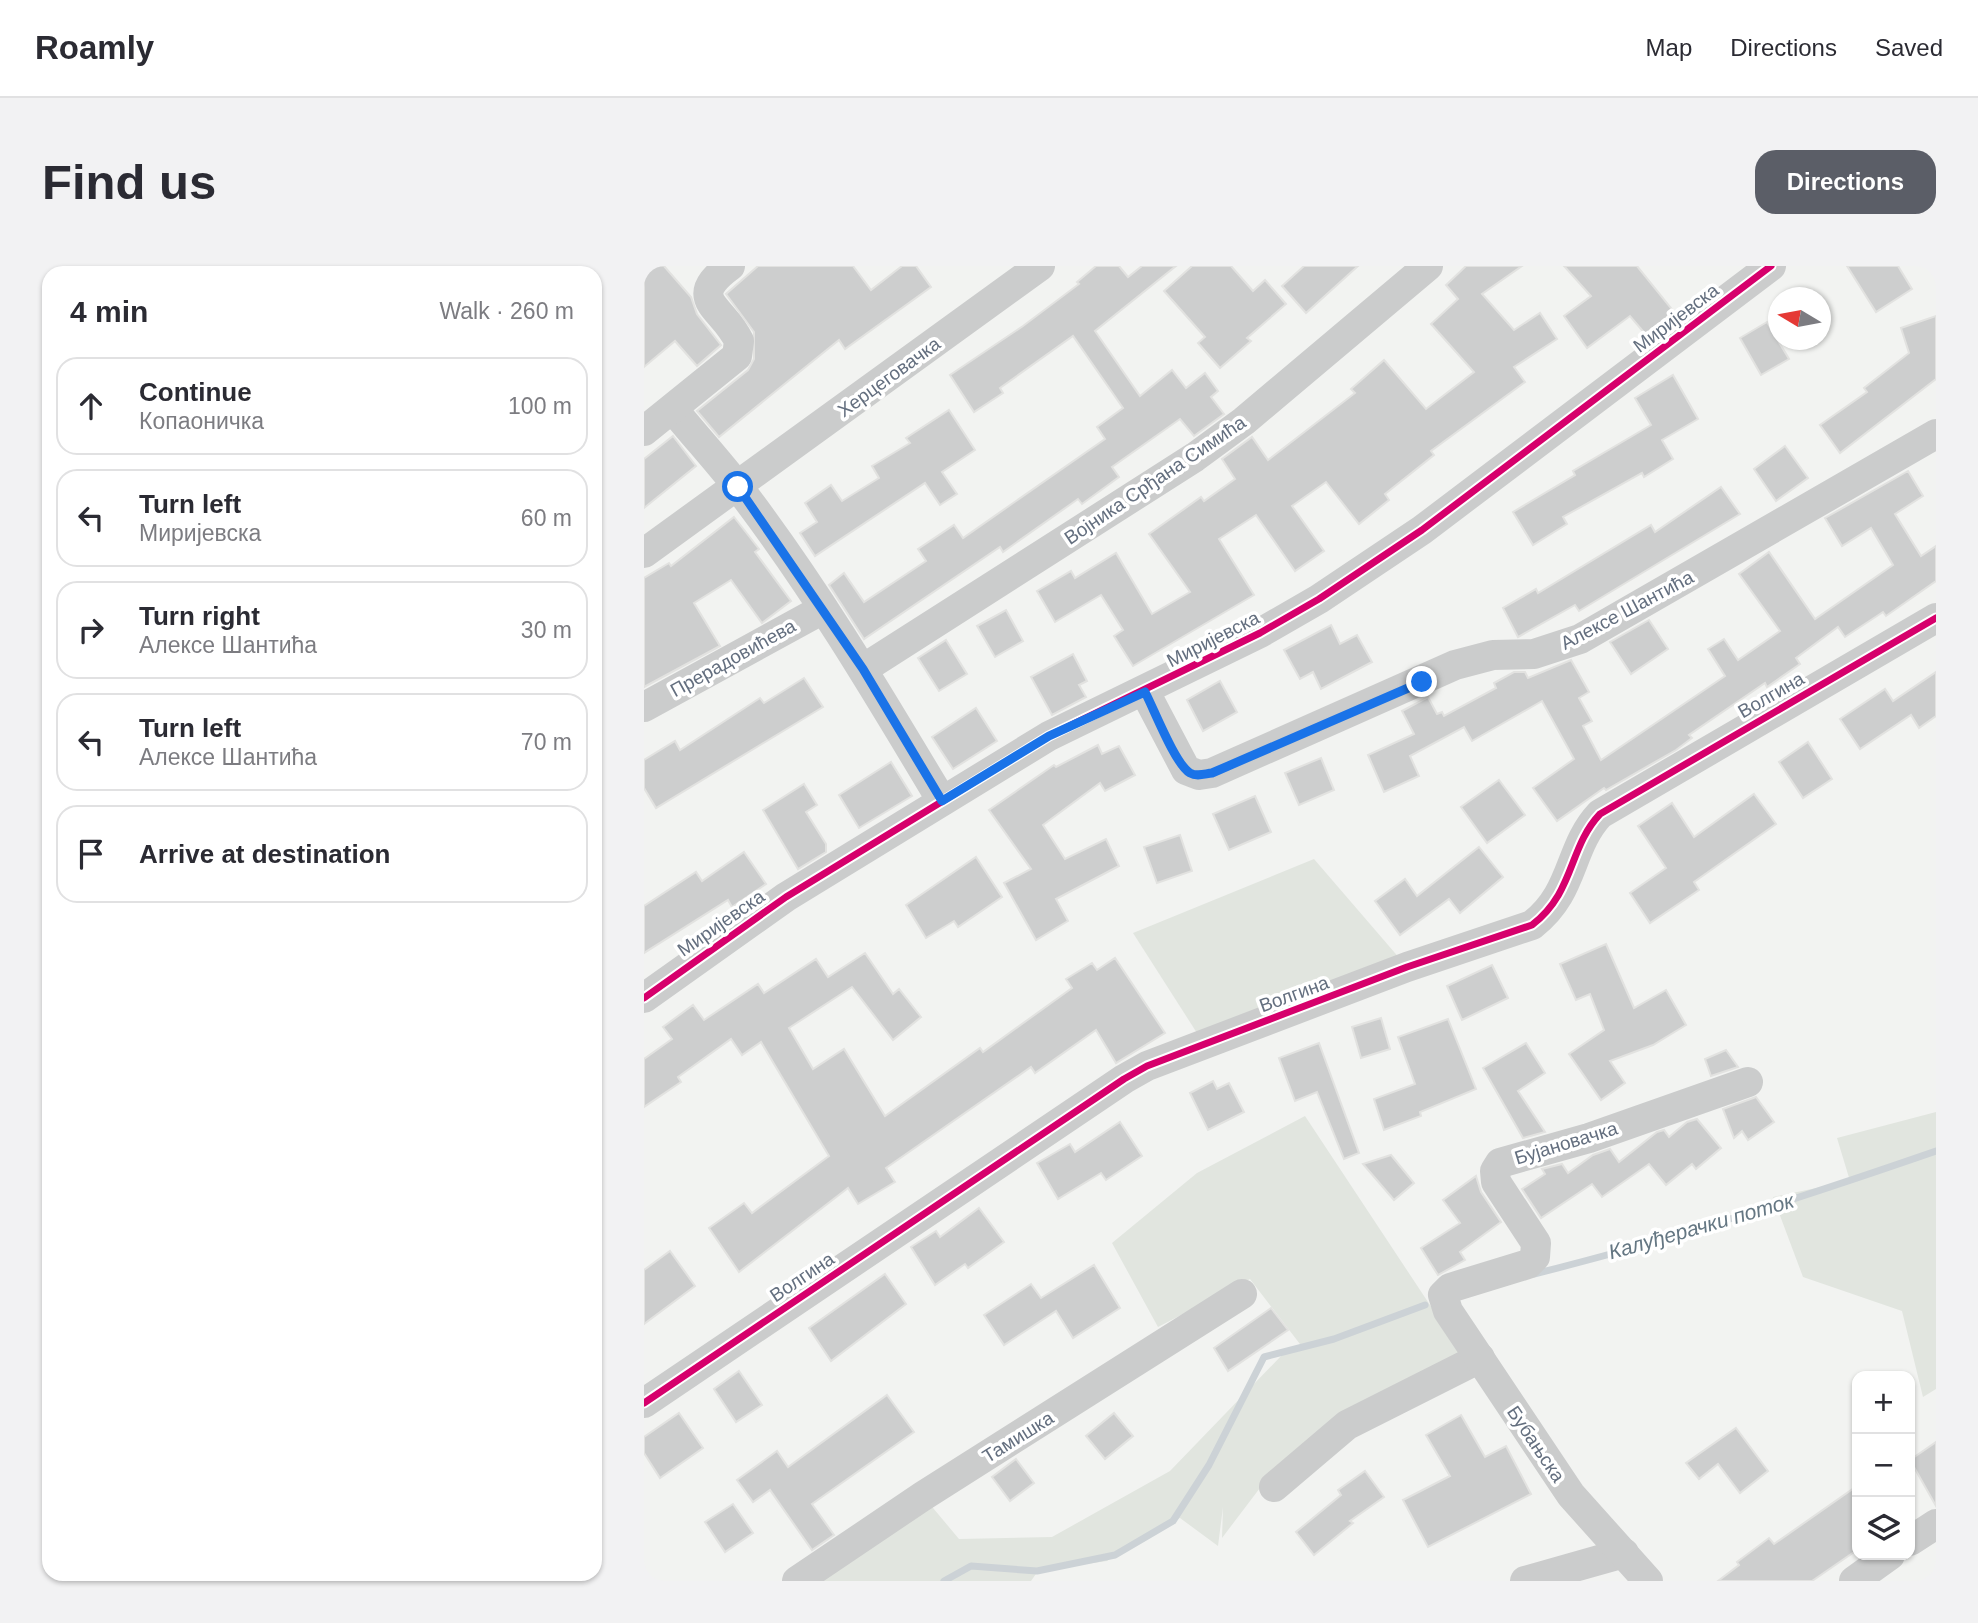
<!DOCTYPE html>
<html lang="en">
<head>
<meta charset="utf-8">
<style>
  body { margin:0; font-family:Helvetica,sans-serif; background:#f2f2f3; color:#2b2b33 }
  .controls { position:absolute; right:21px; bottom:21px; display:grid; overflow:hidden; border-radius:14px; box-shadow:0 2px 5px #0004 }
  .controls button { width:63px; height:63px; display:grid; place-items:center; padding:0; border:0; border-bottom:2px solid #e1e1e2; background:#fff; color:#2b2b33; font:35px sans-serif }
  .compass { position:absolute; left:1124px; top:21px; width:63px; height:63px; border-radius:50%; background:#fff; box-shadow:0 2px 5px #0004; rotate:280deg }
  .stop { position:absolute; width:21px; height:21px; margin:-16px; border:5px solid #1a73e8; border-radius:50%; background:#fff }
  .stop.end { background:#1a73e8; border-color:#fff; box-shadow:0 2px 7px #0008 }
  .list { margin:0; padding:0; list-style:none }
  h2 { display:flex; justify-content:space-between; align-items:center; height:91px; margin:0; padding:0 28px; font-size:30px }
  h2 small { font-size:23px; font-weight:400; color:#7c7c81 }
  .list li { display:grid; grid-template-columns:46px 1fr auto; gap:21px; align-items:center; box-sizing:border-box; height:98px; margin:0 14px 14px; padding:0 14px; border:2px solid #e1e1e2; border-radius:21px }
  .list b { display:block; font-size:26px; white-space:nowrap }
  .list p { margin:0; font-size:23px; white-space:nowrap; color:#7c7c81 }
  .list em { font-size:23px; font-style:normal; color:#7c7c81 }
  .icon { flex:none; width:38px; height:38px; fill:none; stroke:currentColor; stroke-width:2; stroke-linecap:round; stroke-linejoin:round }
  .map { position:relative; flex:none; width:1292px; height:1315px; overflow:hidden; border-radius:21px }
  header { display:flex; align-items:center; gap:42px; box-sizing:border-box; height:98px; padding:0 35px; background:#fff; border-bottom:2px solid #e1e1e2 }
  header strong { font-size:33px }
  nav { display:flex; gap:38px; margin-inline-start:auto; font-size:24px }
  .intro { display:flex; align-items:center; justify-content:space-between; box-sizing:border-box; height:168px; padding:0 42px }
  h1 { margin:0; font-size:49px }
  .button { padding:18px 32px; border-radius:21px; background:#5b5e67; color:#fff; font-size:24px; font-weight:700 }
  main { display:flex; gap:42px; padding:0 42px }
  aside { flex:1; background:#fff; border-radius:21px; box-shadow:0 2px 5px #0004 }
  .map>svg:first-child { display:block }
  .green { fill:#e1e5df }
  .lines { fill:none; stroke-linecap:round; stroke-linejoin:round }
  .stream { stroke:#ccd2d6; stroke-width:7 }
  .building { fill:#cdcece; stroke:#e2e2e0; stroke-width:2 }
  .minor { stroke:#cbcccc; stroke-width:30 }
  .cycleway-casing { stroke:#fff; stroke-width:11 }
  .cycleway { stroke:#d6006c; stroke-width:7 }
  .route { stroke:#1a73e8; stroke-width:9 }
  .labels { text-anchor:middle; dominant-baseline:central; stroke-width:7; stroke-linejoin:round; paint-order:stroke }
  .street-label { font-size:19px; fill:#646f7f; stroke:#fff }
  .water-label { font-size:21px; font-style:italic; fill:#657783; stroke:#fff }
</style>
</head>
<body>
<header>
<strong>Roamly</strong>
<nav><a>Map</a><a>Directions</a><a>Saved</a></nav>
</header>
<div class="intro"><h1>Find us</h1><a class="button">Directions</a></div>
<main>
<aside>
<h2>4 min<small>Walk · 260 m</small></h2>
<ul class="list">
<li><svg class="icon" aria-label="ahead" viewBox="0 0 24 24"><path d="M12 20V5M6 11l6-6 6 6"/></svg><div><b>Continue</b><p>Копаоничка</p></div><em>100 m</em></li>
<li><svg class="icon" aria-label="left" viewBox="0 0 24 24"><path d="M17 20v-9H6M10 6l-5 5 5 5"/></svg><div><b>Turn left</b><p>Миријевска</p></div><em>60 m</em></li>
<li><svg class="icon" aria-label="right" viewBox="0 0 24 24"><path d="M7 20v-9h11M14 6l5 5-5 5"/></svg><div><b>Turn right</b><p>Алексе Шантића</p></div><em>30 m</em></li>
<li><svg class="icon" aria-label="left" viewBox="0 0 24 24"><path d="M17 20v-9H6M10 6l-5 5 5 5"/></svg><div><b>Turn left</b><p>Алексе Шантића</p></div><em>70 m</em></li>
<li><svg class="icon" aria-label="arrive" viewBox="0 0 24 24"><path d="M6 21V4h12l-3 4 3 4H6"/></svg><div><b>Arrive at destination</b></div></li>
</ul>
</aside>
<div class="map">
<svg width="1292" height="1315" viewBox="0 0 1292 1315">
  <rect width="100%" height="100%" fill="#f2f3f1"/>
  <g class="green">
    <polygon points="670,593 763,701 560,778 489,667"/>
    <polygon points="1292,846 1292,1123 1279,1131 1258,1045 1159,1011 1129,931 1206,915 1193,872"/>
    <polygon points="661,850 823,1095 622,1214 578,1272 579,1241 574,1280 536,1252 500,1269 463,1295 394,1305 387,1315 153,1315 279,1230 315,1273 408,1271 526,1205 638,1089 659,1082 606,1013 514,1061 468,977 553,907"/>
  </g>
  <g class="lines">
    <g class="stream">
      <path d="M 890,1008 C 1027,974 1159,931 1292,885"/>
      <polyline points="300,1315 327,1300 393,1305 471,1289 529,1255 565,1199 620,1091 690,1073 781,1039"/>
    </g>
  </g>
  <g class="building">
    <polygon points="0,0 20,0 47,31 53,48 77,79 53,100 31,75 0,101"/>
    <polygon points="114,0 209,0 227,24 258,0 272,0 287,21 201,83 195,74 75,171 53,145 104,104 110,93 110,66 82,28"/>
    <polygon points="452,0 475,0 484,11 498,0 532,0 451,65 496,130 528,104 542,122 561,107 574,125 567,131 580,148 550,170 536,153 468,201 475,211 438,238 434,233 359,286 356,281 220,373 185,319 200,307 220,336 282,295 274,283 310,259 319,272 461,173 453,161 479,142 429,70 356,122 359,127 330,146 306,109 379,60 435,18 433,16"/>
    <polygon points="548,0 587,0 609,25 621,14 642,38 603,72 607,75 576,102 554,77 561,71 520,25"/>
    <polygon points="660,0 714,0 662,47 638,20"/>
    <polygon points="822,0 878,0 838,28 870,64 896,47 913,73 870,101 881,116 787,185 790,189 741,228 745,234 715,258 682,216 648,240 680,285 651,305 612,249 575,273 610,329 489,400 470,370 479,364 457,329 411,356 393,325 427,305 431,312 472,287 508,348 546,326 505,268 557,231 560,235 591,213 578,193 608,171 624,194 711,127 707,123 740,94 782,143 830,106 787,58 814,33 802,19"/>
    <polygon points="920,0 993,0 1031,47 1003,70 986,50 943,82 920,50 947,30"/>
    <polygon points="1203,0 1254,0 1268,23 1232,46"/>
    <polygon points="1292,50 1292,113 1196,187 1176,159 1223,126 1220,122 1265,87 1257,62"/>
    <polygon points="1123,56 1145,93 1117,109 1096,72"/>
    <polygon points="1029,109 1054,153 1018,174 1029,193 1000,211 998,207 919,251 923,258 889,279 869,246 931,209 929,205 1007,159 991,132"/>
    <polygon points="305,144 331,184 298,206 313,228 296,239 281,217 171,290 156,267 173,256 161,237 187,219 198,235 235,212 228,200 266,177 262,172"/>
    <polygon points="29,170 52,200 0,242 0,193"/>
    <polygon points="1141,180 1164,212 1132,235 1110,203"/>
    <polygon points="1264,205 1279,230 1251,248 1277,290 1292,280 1292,315 1242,350 1239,346 1201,371 1194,361 1152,392 1156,398 1123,421 1121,417 1045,469 1048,472 1032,484 962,524 960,522 913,555 889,522 930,493 898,435 828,475 820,461 766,490 775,510 740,526 724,489 770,468 758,445 784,431 793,448 798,446 800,450 852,422 850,417 870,406 881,406 884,412 927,394 945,426 935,432 948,455 939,460 957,494 1081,410 1064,383 1080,373 1094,394 1136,365 1095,308 1125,286 1171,353 1249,299 1227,262 1198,280 1181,252"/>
    <polygon points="1077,221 1096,248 935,345 931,339 874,371 859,342 892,323 894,327 1007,259 1011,266"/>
    <polygon points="90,251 115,283 111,286 147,335 118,357 87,314 50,337 76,380 0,421 0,312 25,297 27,300"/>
    <polygon points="362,344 379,375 351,391 333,360"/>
    <polygon points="1005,354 1024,383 987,408 966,376"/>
    <polygon points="687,359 696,378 713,369 728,396 677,423 669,406 656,413 640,384"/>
    <polygon points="302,374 323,408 295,425 274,392"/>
    <polygon points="429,388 443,415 435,419 442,431 408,449 387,411"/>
    <polygon points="1292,406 1292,450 1275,462 1267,449 1216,483 1196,453 1241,423 1249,435"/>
    <polygon points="160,412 179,441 12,542 0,522 0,494 31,475 36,484 116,432 120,437"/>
    <polygon points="576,415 593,446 559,465 543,434"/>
    <polygon points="332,442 353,475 309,503 288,471"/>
    <polygon points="1164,476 1188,513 1159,532 1135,496"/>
    <polygon points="454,479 458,488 475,480 491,509 461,525 456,517 399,559 421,593 462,573 475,600 412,633 424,655 392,674 360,617 387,603 345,544 410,499 412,501"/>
    <polygon points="677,492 690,524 655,539 641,507"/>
    <polygon points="247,496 268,530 215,562 195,529"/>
    <polygon points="855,514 881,549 843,577 817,541"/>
    <polygon points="160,518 173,539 162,546 182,578 182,586 154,603 119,544"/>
    <polygon points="1110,528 1132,558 1050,616 1055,624 1006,657 986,627 1022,602 994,560 1028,537 1050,571"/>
    <polygon points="611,530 627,566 585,584 569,548"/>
    <polygon points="536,569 548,605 513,617 500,581"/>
    <polygon points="835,581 859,611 816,647 805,633 756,669 731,635 761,613 773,630"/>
    <polygon points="100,586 122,618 88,641 84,634 0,687 0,640 52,606 58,615"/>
    <polygon points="332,591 358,631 314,661 310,655 282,672 262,639"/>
    <polygon points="962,678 990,742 1022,724 1042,759 1009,779 966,795 981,817 957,834 925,788 960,764 946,728 932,734 916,698"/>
    <polygon points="221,687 249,728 255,723 277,751 249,774 208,721 145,762 169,803 200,783 241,850 336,782 339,786 428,722 422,713 448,697 453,704 471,692 521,767 472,797 452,764 391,807 387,801 242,902 251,916 214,938 204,922 95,1006 65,962 100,937 108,947 185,890 117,776 98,789 87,773 34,811 37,816 0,841 0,793 28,773 19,761 49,739 60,754 114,718 120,727 172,693 184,711"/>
    <polygon points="848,699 864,732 818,754 803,720"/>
    <polygon points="737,752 746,783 717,792 708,761"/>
    <polygon points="804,753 832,823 776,846 777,850 740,864 730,833 771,818 754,771"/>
    <polygon points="675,777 715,887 700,893 673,826 651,835 635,792"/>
    <polygon points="882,777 901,807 874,825 901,866 879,872 839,802"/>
    <polygon points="1082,784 1094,801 1067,810 1061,793"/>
    <polygon points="569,815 573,823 585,817 600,846 564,864 546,827"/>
    <polygon points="1112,831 1130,856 1104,874 1098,865 1090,872 1079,843"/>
    <polygon points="1053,853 1077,882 1052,903 1048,898 1022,919 1005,898 958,931 948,918 897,952 878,923 901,908 898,903 918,898 924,907 949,889 966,883 975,896 1013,866 1020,864 1025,871 1043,856"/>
    <polygon points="476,856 498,890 462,914 457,907 414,933 393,897 426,878 431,886"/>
    <polygon points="747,889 770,917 750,934 719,898"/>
    <polygon points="832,910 837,926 857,956 816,986 821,994 794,1009 777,982 816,957 799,934"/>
    <polygon points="335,942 360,976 324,1002 321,998 291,1019 267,981 292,965 296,971"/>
    <polygon points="26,985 51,1020 0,1058 0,1004"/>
    <polygon points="450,999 476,1042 429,1072 412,1045 360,1079 340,1049 387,1018 397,1032"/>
    <polygon points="241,1008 262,1038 187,1095 165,1062"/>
    <polygon points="627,1042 644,1064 584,1105 570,1082"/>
    <polygon points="95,1105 118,1139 92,1156 70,1123"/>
    <polygon points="243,1129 270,1166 168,1238 190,1269 168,1284 126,1224 109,1236 93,1214 133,1185 144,1201"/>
    <polygon points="35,1147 59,1182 16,1212 0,1187 0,1171"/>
    <polygon points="470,1147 489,1170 461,1193 442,1170"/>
    <polygon points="817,1149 841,1191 862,1180 887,1228 784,1281 759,1234 806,1210 782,1169"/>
    <polygon points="1092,1162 1124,1205 1096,1227 1074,1198 1055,1213 1042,1197"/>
    <polygon points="1292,1176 1292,1240 1266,1194"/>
    <polygon points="372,1193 390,1217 366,1235 348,1211"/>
    <polygon points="721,1205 740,1231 706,1255 709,1257 670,1289 652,1266 697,1229 694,1224"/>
    <polygon points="1213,1220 1213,1284 1168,1315 1074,1315 1095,1299 1093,1296 1125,1272 1130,1278"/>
    <polygon points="89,1238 109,1267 81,1286 61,1256"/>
  </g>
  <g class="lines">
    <g class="minor">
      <path d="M 29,143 C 50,169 73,194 94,221 C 170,320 234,428 298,535"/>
      <path d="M 0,165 L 93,90 L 95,75 C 79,40 40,34 86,0"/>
      <polyline points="0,287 396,0"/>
      <polyline points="219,403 551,191 600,155 784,0"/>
      <polyline points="501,426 542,504 555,509 568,507 811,399 849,389 890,388 936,373 1292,168"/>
      <polyline points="0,441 179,343"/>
      <polyline points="0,732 142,631 405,470 616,367 675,333 778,264 1127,0"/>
      <path d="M 0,1137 L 480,813 L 503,800 L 763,701 L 888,659 C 931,626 924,582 956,548 L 1292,352"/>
      <polyline points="630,1221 703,1159 836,1092"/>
      <polyline points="1266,1275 1292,1258"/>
      <polyline points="153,1315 279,1230 598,1028"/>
      <polyline points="881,1315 980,1287"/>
      <polyline points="1004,1315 927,1229 804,1045 799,1029 806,1022 884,998 891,991 892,977 852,916 851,905 856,897 945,872 1104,816"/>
      <polyline points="1210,1315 1246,1289"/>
    </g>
    <g class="cycleway-casing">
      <g id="cycleway">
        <polyline points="0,732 142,631 405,470 616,367 675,333 778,264 1127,0"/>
        <path d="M 0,1137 L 480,813 L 503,800 L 763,701 L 888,659 C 931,626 924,582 956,548 L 1292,352"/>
      </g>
    </g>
    <use href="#cycleway" class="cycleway"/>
  </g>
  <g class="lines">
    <path class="route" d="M 94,221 L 219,403 L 298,535 L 405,470 L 501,426 C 510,443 531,498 546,507 C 553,511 560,508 568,507 L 778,416"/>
  </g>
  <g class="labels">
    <g class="street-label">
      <text transform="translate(1032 52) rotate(-37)">Миријевска</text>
      <text transform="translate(245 111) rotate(-36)">Херцеговачка</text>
      <text transform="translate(511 214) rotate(-34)">Војника Срђана Симића</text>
      <text transform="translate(983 344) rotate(-28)">Алексе Шантића</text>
      <text transform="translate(569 373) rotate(-27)">Миријевска</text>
      <text transform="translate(89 392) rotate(-29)">Прерадовићева</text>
      <text transform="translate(1127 429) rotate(-30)">Волгина</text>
      <text transform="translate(77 657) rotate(-35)">Миријевска</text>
      <text transform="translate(650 728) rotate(-20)">Волгина</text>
      <text transform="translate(922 877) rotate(-17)">Бујановачка</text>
      <text transform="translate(158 1011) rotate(-34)">Волгина</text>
      <text transform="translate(374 1171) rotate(-32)">Тамишка</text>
      <text transform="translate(892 1178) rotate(56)">Бубањска</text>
    </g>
    <g class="water-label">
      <text transform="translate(1057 960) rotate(-16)">Калуђерачки поток</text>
    </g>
  </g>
</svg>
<div class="controls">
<button>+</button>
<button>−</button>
<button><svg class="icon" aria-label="layers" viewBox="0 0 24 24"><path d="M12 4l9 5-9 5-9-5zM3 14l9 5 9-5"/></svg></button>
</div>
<svg class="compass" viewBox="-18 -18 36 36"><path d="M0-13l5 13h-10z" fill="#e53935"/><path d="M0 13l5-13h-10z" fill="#7c7c81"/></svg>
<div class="stop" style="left:94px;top:221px"></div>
<div class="stop end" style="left:778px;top:416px"></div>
</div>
</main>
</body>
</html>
